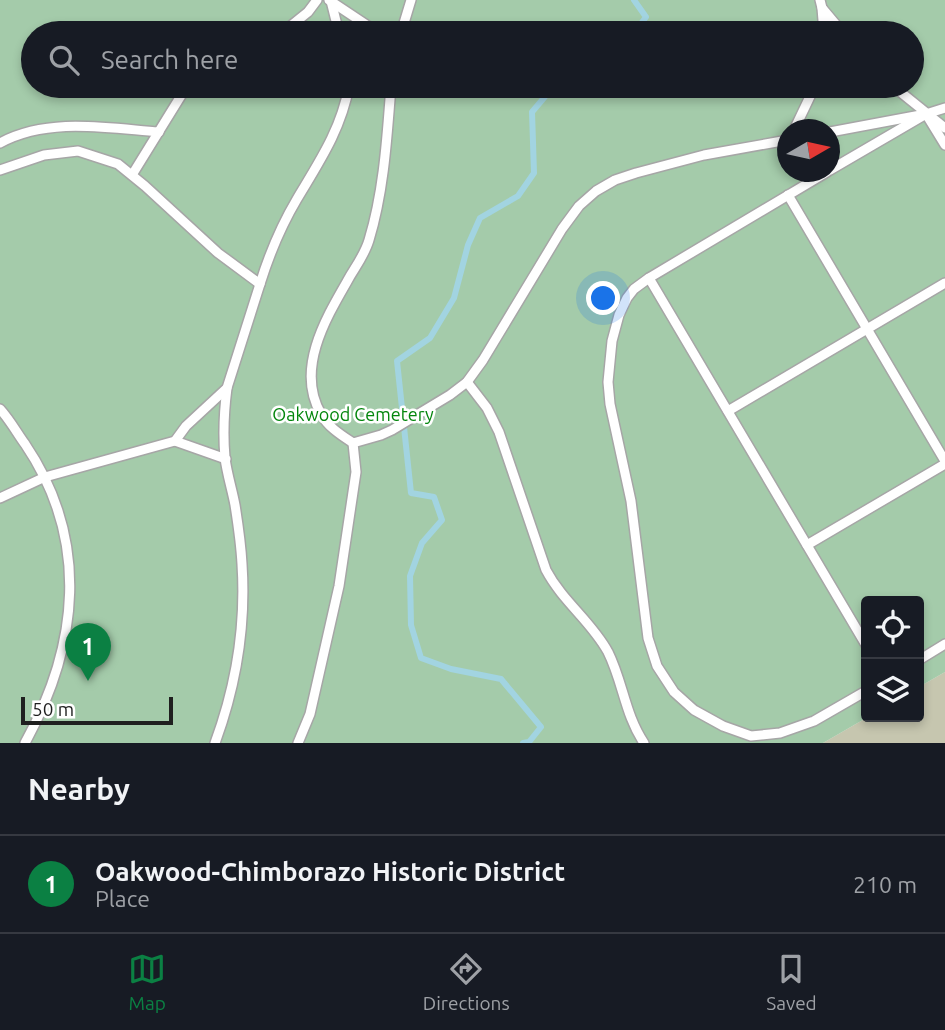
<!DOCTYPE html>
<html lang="en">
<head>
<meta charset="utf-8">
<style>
  body { margin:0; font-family:Ubuntu,sans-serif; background:#20242c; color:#f1f3f6 }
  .controls { position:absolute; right:21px; bottom:21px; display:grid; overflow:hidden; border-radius:7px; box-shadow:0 4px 10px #0003 }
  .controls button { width:63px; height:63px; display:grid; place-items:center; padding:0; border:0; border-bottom:2px solid #363941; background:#171b24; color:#f1f3f6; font:35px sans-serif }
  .compass { position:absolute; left:777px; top:119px; width:63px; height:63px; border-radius:50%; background:#171b24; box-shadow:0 4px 10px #0003; rotate:81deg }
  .scale { position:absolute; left:21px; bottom:18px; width:152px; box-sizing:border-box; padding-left:7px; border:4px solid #1f1f1f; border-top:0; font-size:19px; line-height:24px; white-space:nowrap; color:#1f1f1f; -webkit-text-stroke:5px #fff; paint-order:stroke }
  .you { position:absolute; left:604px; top:299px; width:24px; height:24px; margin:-18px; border:5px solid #fff; border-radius:50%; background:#1a73e8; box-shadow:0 0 0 10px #1a73e833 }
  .badge { display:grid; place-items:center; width:46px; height:46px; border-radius:50%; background:#0b8043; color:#fff; font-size:23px; font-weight:700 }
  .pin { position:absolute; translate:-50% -58px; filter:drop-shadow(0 2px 4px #0008) }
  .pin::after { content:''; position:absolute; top:37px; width:24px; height:21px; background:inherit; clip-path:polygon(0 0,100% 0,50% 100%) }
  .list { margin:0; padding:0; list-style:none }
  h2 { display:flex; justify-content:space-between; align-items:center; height:91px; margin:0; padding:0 28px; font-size:30px }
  h2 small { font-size:23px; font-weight:400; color:#9ea1a6 }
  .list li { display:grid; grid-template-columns:46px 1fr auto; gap:21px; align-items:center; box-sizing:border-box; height:98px; padding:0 28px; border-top:2px solid #363941 }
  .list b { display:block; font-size:26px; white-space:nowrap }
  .list p { margin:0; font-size:23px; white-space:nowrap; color:#9ea1a6 }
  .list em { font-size:23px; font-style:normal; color:#9ea1a6 }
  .icon { flex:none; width:38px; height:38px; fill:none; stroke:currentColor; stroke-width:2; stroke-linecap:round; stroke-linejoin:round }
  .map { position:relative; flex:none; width:945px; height:743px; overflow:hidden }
  .search { position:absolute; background:#171b24; box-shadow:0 4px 10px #0003; left:21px; right:21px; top:21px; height:77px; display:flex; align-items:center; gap:18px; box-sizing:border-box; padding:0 24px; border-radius:38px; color:#9ea1a6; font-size:26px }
  .sheet { height:189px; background:#171b24 }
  nav { display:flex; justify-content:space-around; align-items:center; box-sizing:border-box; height:98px; border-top:2px solid #363941; background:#171b24; font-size:19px; color:#9ea1a6 }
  nav a { display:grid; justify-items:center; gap:4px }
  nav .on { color:#0b8043 }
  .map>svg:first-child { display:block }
  .construction { fill:#c6c6af }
  .cemetery { fill:#a4cbaa; fill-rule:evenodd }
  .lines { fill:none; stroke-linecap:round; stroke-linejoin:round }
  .stream { stroke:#a2d4e1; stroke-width:6 }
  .service-casing { stroke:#a6a6a6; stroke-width:12 }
  .service { stroke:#fff; stroke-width:9 }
  .labels { text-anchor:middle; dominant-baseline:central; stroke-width:5; stroke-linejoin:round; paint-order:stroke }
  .park-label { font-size:18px; fill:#04860d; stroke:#fff }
</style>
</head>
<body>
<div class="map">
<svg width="945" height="743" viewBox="0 0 945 743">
  <rect width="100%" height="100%" fill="#f1ece5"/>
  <polygon class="construction" points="945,672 945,743 823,743 868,717 919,717 919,687"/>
  <path class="cemetery" d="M 0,0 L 945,0 L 945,672 L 919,687 L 919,601 L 866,601 L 866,717 L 868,717 L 823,743 L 0,743 ZM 33,33 L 912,33 L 912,86 L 33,86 ZM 788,130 L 830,130 L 830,172 L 788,172 Z"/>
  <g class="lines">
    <g class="stream">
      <polyline points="634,33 646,17 634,0"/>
      <polyline points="523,743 529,742 541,727 501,679 451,669 421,658 411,625 410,576 422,543 442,520 434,497 411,493 397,361 430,338 454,298 468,245 480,218 518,196 534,173 532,112 554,86"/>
    </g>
    <g class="service-casing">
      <g id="service">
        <polyline points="329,0 371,28 375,33"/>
        <polyline points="820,0 822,8 824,33"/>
        <polyline points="331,1 339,33"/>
        <polyline points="822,8 843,33"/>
        <polyline points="282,33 308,12 317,0"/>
        <polyline points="401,33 411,0"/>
        <path d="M 391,86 C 387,137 384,191 369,240 C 365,254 356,266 349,278 C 326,318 295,369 321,414 C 328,427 341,435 353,443 L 381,435 L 392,430 L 450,395 L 467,382 L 483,360 L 562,229 L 579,206 L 596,191 L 615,180 L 636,173 L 704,155 L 788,140"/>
        <polyline points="893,86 945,128"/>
        <polyline points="794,130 815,86"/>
        <polyline points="830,132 926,114 945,108"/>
        <path d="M 0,143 C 48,117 107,128 159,132"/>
        <path d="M 0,170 L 44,155 L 78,151 L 118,164 L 145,186 L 218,253 L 260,284 C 269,255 281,226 297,199 C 319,162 341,130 349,86"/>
        <polyline points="830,170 926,114 945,145"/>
        <polyline points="827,172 649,278 634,289 627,298 619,315 612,341 608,382 610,404 631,501 648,638 657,666 674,692 694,710 723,726 751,736 780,733 814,721 866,691"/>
        <polyline points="132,175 187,86"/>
        <polyline points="788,195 945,461"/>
        <polyline points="649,278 866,645"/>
        <path d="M 467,382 L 487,408 L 499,432 L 546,570 C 563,602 592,622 608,652 C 623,682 625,715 644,743"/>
        <path d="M 0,409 C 10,420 17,433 25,444 C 90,540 79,645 25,743"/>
        <polyline points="728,411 945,283"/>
        <polyline points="175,441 226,459"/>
        <polyline points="0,498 45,477 175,441 186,426 227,388 260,284"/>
        <polyline points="807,545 945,464"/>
        <polyline points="919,660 945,644"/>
        <path d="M 215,743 C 236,686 246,625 242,564 C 241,545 238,524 235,505 C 232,489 227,474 225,458 C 223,435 224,411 227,388"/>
        <polyline points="298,743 310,714 339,586 356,472 353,443"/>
      </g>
    </g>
    <use href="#service" class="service"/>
  </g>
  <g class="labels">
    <g class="park-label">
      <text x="353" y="414">Oakwood Cemetery</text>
    </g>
  </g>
</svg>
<div class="controls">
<button><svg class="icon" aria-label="locate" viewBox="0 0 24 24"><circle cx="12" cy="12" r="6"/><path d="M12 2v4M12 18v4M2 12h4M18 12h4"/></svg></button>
<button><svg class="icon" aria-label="layers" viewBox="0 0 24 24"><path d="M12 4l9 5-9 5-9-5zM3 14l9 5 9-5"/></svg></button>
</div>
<svg class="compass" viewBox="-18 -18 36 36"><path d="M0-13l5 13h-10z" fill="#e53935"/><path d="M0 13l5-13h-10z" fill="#9ea1a6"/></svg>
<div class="scale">50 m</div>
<div class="you"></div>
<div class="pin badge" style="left:88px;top:681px">1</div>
<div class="search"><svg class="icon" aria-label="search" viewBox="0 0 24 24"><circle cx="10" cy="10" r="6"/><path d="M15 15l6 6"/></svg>Search here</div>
</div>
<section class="sheet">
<h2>Nearby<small></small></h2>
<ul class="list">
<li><span class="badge">1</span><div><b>Oakwood-Chimborazo Historic District</b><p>Place</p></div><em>210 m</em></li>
</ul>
</section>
<nav>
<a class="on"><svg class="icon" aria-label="map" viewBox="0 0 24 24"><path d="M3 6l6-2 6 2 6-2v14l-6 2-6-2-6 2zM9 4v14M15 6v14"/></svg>Map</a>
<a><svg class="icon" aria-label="directions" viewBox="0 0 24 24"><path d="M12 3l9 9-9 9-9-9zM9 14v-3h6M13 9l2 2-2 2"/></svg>Directions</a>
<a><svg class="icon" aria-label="saved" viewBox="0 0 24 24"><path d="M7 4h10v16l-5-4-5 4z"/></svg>Saved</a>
</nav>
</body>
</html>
